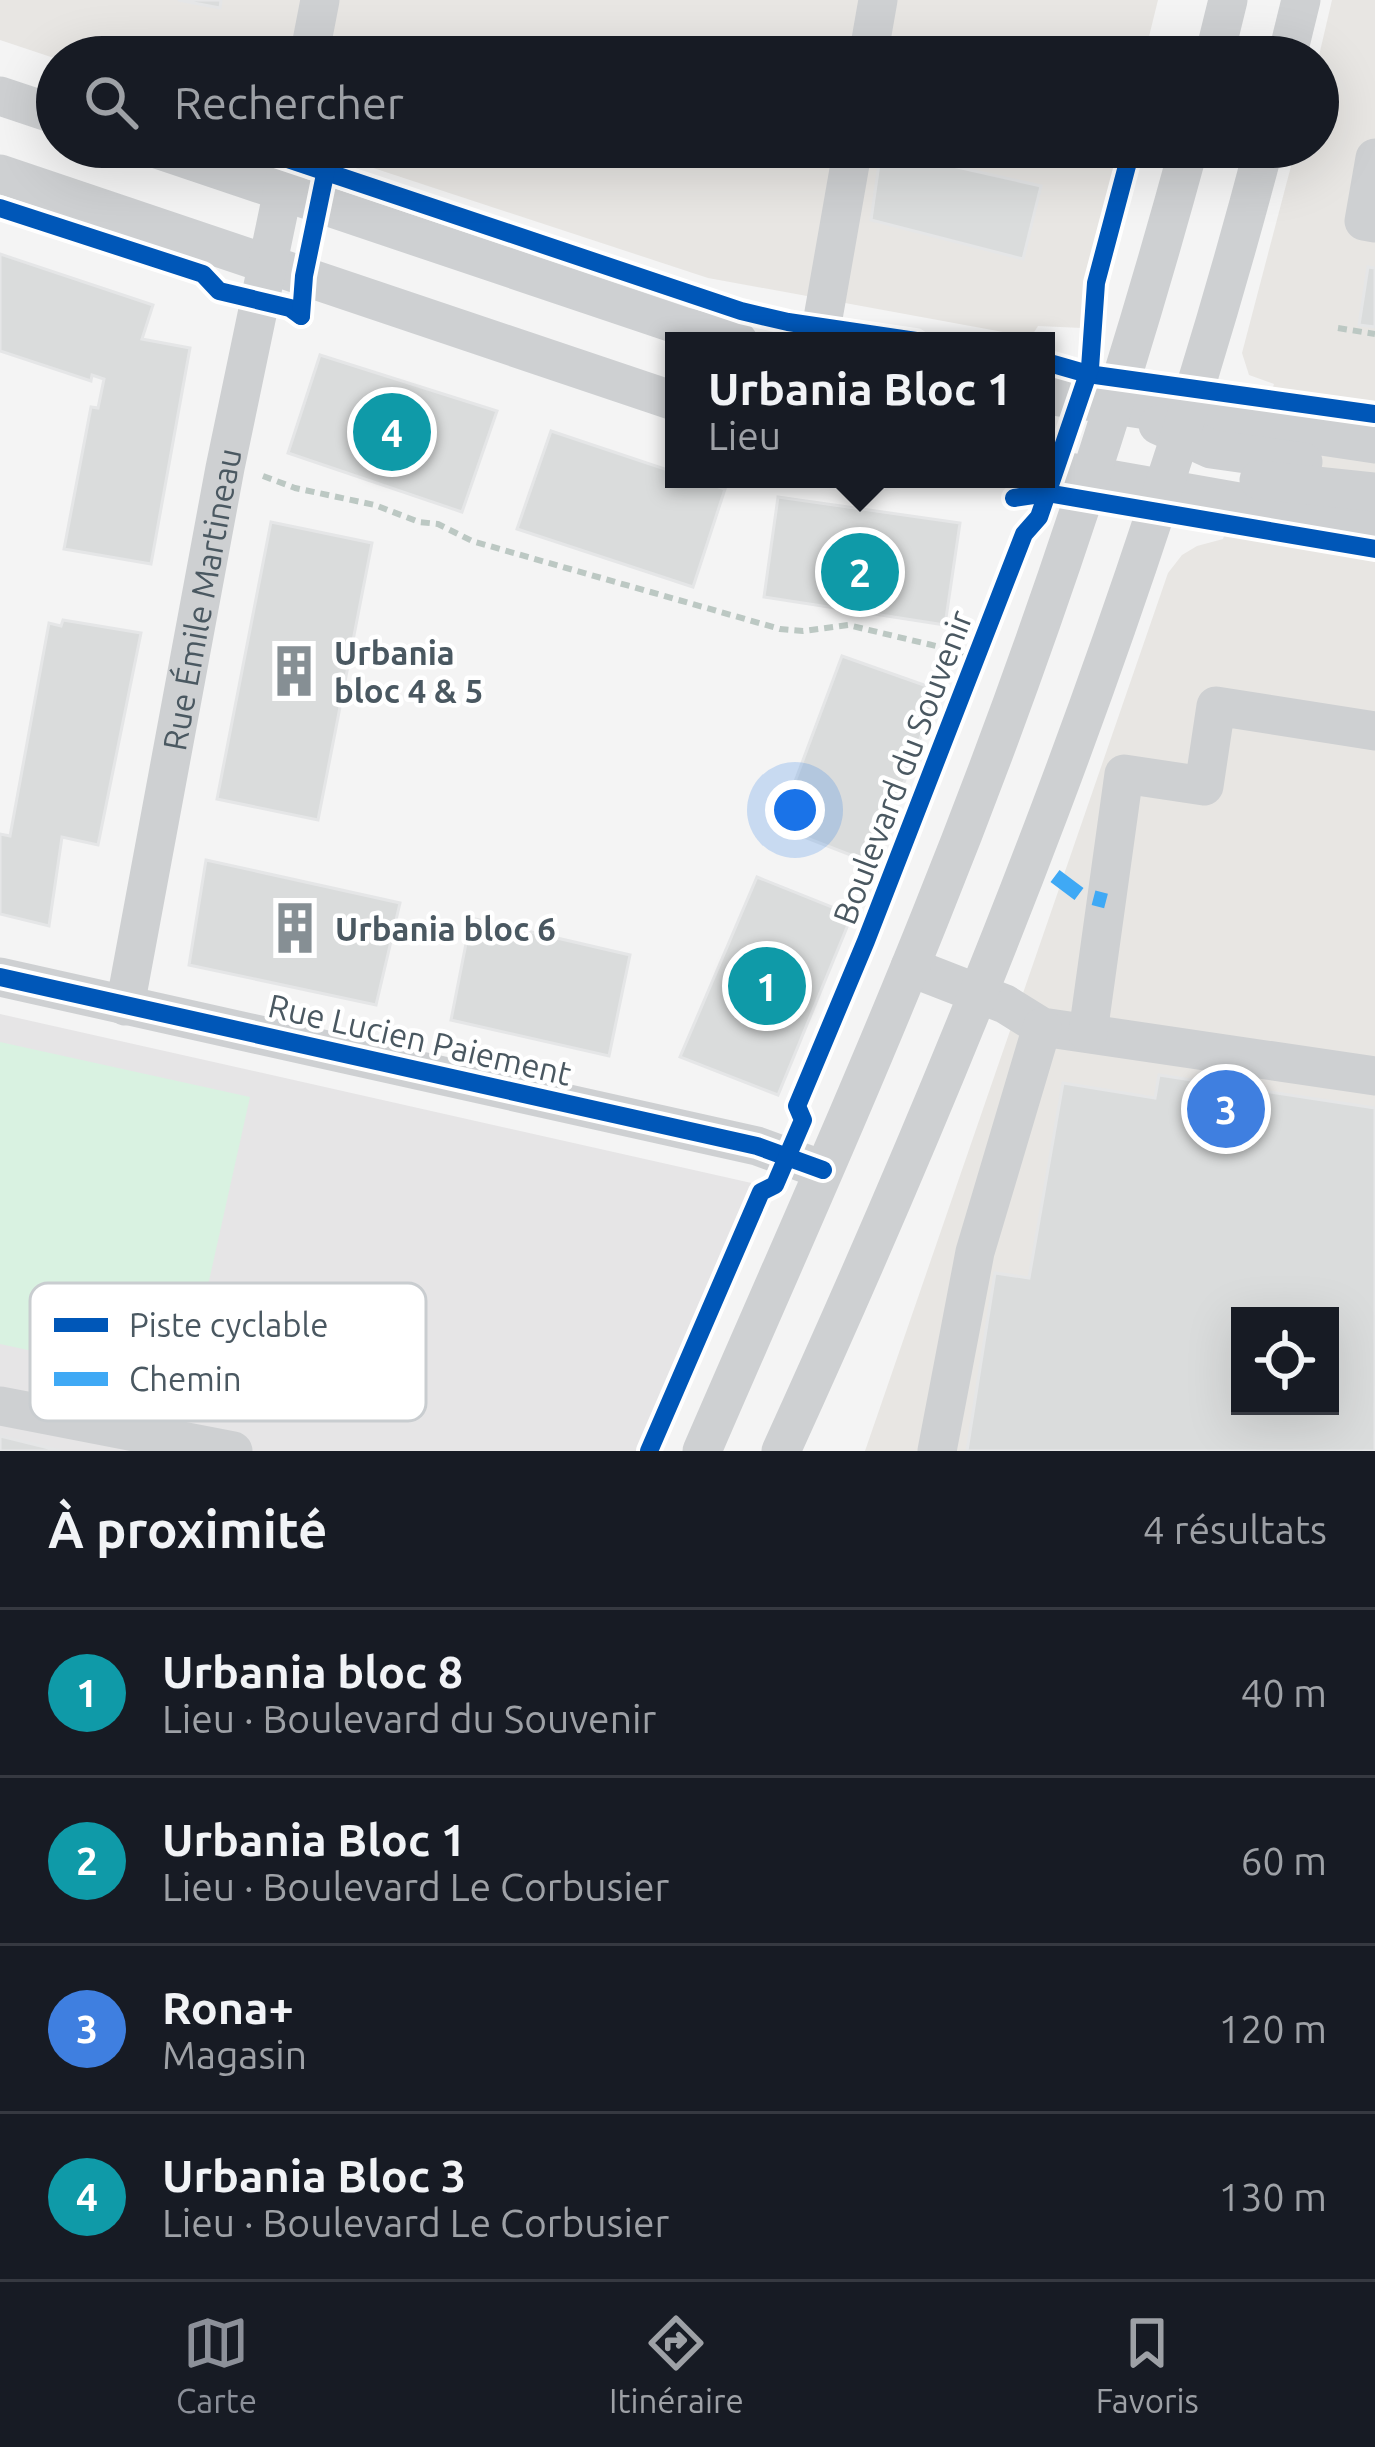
<!DOCTYPE html>
<html lang="fr">
<head>
<meta charset="utf-8">
<style>
  body { margin:0; font-family:Ubuntu,sans-serif; background:#242831; color:#f1f3f6 }
  .controls { position:absolute; right:36px; bottom:36px; display:grid; overflow:hidden; border-radius:0px; box-shadow:0 12px 48px #0002 }
  .controls button { width:108px; height:108px; display:grid; place-items:center; padding:0; border:0; border-bottom:3px solid #363941; background:#171b24; color:#f1f3f6; font:60px sans-serif }
  .you { position:absolute; left:795px; top:810px; width:42px; height:42px; margin:-30px; border:9px solid #fff; border-radius:50%; background:#1a73e8; box-shadow:0 0 0 18px #1a73e833 }
  .badge { display:grid; place-items:center; width:78px; height:78px; border-radius:50%; background:#8c9099; color:#fff; font-size:39px; font-weight:700 }
  .pin { position:absolute; translate:-50% -50%; border:6px solid #fff; box-shadow:0 3px 12px #0006 }
  .popup { position:absolute; left:665px; top:332px; width:390px; height:156px; box-sizing:border-box; display:grid; place-content:center; border-radius:0px; background:#171b24; filter:drop-shadow(0 3px 9px #0005); font-size:39px; white-space:nowrap; color:#9ea1a6 }
  .popup b { font-size:45px; color:#f1f3f6 }
  .popup::after { content:''; position:absolute; left:50%; top:100%; margin-left:-24px; border:24px solid transparent; border-top-color:#171b24 }
  .list { margin:0; padding:0; list-style:none }
  h2 { display:flex; justify-content:space-between; align-items:center; height:156px; margin:0; padding:0 48px; font-size:51px }
  h2 small { font-size:39px; font-weight:400; color:#9ea1a6 }
  .list li { display:grid; grid-template-columns:78px 1fr auto; gap:36px; align-items:center; box-sizing:border-box; height:168px; padding:0 48px; border-top:3px solid #363941 }
  .list b { display:block; font-size:45px; white-space:nowrap }
  .list p { margin:0; font-size:39px; white-space:nowrap; color:#9ea1a6 }
  .list em { font-size:39px; font-style:normal; color:#9ea1a6 }
  .icon { flex:none; width:66px; height:66px; fill:none; stroke:currentColor; stroke-width:2; stroke-linecap:round; stroke-linejoin:round }
  .map { position:relative; flex:none; width:1375px; height:1451px; overflow:hidden }
  .search { position:absolute; background:#171b24; box-shadow:0 12px 48px #0002; left:36px; right:36px; top:36px; height:132px; display:flex; align-items:center; gap:30px; box-sizing:border-box; padding:0 42px; border-radius:66px; color:#9ea1a6; font-size:45px }
  .sheet { height:828px; background:#171b24 }
  nav { display:flex; justify-content:space-around; align-items:center; box-sizing:border-box; height:168px; border-top:3px solid #363941; background:#171b24; font-size:33px; color:#9ea1a6 }
  nav a { display:grid; justify-items:center; gap:6px }
  nav .on { color:#8c9099 }
  .map>svg:first-child { display:block }
  .commercial { fill:#e8e6e3; fill-rule:evenodd }
  .education { fill:#e6e5e6 }
  .green { fill:#d9f2e1 }
  .building { fill:#dadcdc; stroke:#e5e6e7; stroke-width:3; fill-rule:evenodd }
  .lines { fill:none; stroke-linecap:round; stroke-linejoin:round }
  .path { stroke:#bcc8c3; stroke-width:6; stroke-dasharray:9 6; stroke-linecap:butt }
  .minor { stroke:#ced0d2; stroke-width:39 }
  .quiet { stroke:#3fa9f5; stroke-width:15; stroke-dasharray:30 15; stroke-linecap:butt }
  .cycleway-casing { stroke:#fff; stroke-width:26 }
  .cycleway { stroke:#0057b8; stroke-width:18 }
  .labels { text-anchor:middle; dominant-baseline:central; stroke-width:9; stroke-linejoin:round; paint-order:stroke }
  .street-label { font-size:33px; fill:#4a5861; stroke:#fff }
  .poi-label { font-size:33px; font-weight:bold; fill:#4a5861; stroke:#fff; text-anchor:start }
  .key { fill:#fff; stroke:#c9cdd0; stroke-width:3 }
  .key-label { font-size:33px; fill:#4a5861 }
</style>
</head>
<body>
<div class="map">
<svg width="1375" height="1451" viewBox="0 0 1375 1451">
  <rect width="100%" height="100%" fill="#f4f4f4"/>
  <g class="commercial">
    <polygon points="0,0 1158,0 1144,57 57,59 0,40"/>
    <path d="M 1332,0 L 1375,0 L 1375,1451 L 865,1451 L 1168,573 L 1182,555 L 1197,546 L 1223,539 L 1274,384 L 1249,375 L 1242,353 L 1296,147 L 1318,147 L 1318,60 ZM 1240,1316 L 1330,1316 L 1330,1406 L 1240,1406 Z"/>
    <polygon points="340,147 1120,147 1082,328 1038,326 1031,337 708,278 340,157"/>
  </g>
  <polygon class="education" points="0,1014 756,1184 640,1451 0,1451"/>
  <polygon class="green" points="0,1042 250,1097 186,1384 0,1344"/>
  <g class="building">
    <polygon points="178,0 221,0 220,8"/>
    <polygon points="881,150 1041,186 1023,259 871,220"/>
    <polygon points="0,254 153,305 142,339 190,348 151,564 64,549 91,407 98,408 104,379 92,375 91,381 0,351"/>
    <polygon points="1368,267 1375,268 1375,327 1359,325"/>
    <polygon points="320,355 497,411 462,512 288,453"/>
    <polygon points="551,431 674,472 674,479 695,479 725,489 693,587 517,529"/>
    <polygon points="778,497 960,523 945,625 764,597"/>
    <polygon points="271,522 372,543 318,820 217,799"/>
    <polygon points="63,620 141,633 98,845 62,837 49,926 0,914 0,834 10,836 49,623 61,626"/>
    <polygon points="842,656 938,690 874,864 778,827"/>
    <polygon points="206,860 400,903 376,1005 189,965"/>
    <polygon points="757,877 852,915 778,1095 680,1057"/>
    <polygon points="471,918 630,955 609,1056 451,1020"/>
    <path d="M 1159,1075 L 1375,1108 L 1375,1451 L 967,1451 L 995,1273 L 1029,1278 L 1063,1083 L 1155,1098 ZM 1240,1316 L 1330,1316 L 1330,1406 L 1240,1406 Z"/>
    <polygon points="0,1436 61,1451 0,1451"/>
  </g>
  <g class="lines">
    <g class="path">
      <polyline points="1338,328 1375,334"/>
      <polyline points="263,476 295,488 375,505 419,522 438,524 472,541 780,629 803,631 848,625 978,656"/>
    </g>
    <g class="minor">
      <polyline points="309,57 320,0"/>
      <polyline points="868,57 878,0"/>
      <polyline points="1214,57 1228,0"/>
      <polyline points="1287,57 1301,0"/>
      <polyline points="0,96 57,115"/>
      <polyline points="151,147 682,326 738,341"/>
      <polyline points="1375,158 1364,221 1375,223"/>
      <polyline points="0,174 674,401"/>
      <polyline points="819,341 853,147"/>
      <polyline points="1046,395 1375,444"/>
      <polyline points="1158,425 1211,449 1303,462"/>
      <polyline points="1046,468 1375,526"/>
      <polyline points="1259,480 1375,492"/>
      <polyline points="910,967 1005,1004 1042,1027 1375,1076"/>
      <polyline points="0,977 757,1146 823,1170"/>
      <path id="s1" d="M 125,1006 L 225,468 L 292,147"/>
      <polyline points="1088,1033 1124,774 1204,786 1216,706 1375,731"/>
      <polyline points="0,1406 233,1451"/>
      <path d="M 702,1451 C 779,1273 859,1095 931,915 C 1032,664 1118,408 1189,147"/>
      <path d="M 781,1451 C 972,1032 1147,593 1264,147"/>
      <polyline points="937,1451 975,1252 1042,1027"/>
    </g>
    <polyline class="quiet" points="1055,876 1079,894 1106,901"/>
    <g class="cycleway-casing">
      <g id="cycleway">
        <polyline points="252,147 741,311 788,322 916,341"/>
        <polyline points="0,208 203,274 219,291 290,308 301,316"/>
        <polyline points="301,316 304,276 328,160"/>
        <polyline points="1046,362 1088,374 1375,414"/>
        <polyline points="1014,498 1047,493 1375,549"/>
        <polyline points="0,977 757,1146 823,1170"/>
        <polyline points="649,1451 761,1192 775,1185 803,1120 797,1106 866,941 1024,534 1039,517 1090,368 1096,283 1132,147"/>
      </g>
    </g>
    <use href="#cycleway" class="cycleway"/>
  </g>
  <defs>
    <g id="building-bare" transform="scale(4.14)"><path d="M-4-6H4V6H1V3H-1V6H-4ZM-2.5-4.3h1.7v1.8h-1.7ZM.8-4.3h1.7v1.8H.8ZM-2.5-1h1.7V.8h-1.7ZM.8-1h1.7V.8H.8Z" fill="#868f94" stroke="#fff" stroke-width="2.5" paint-order="stroke"/></g>
  </defs>
  <g fill-rule="evenodd">
    <use href="#building-bare" x="294" y="671"/>
    <use href="#building-bare" x="295" y="928"/>
  </g>
  <g class="labels">
    <g class="street-label">
      <text stroke="none"><textPath href="#s1" startOffset="414">Rue Émile Martineau</textPath></text>
      <text transform="translate(902 767) rotate(-69)">Boulevard du Souvenir</text>
      <text transform="translate(420 1039) rotate(13)">Rue Lucien Paiement</text>
    </g>
    <g class="poi-label">
      <text x="334" y="652">Urbania<tspan x="334" dy="38">bloc 4 &amp; 5</tspan></text>
      <text x="335" y="928">Urbania bloc 6</text>
    </g>
  </g>
  <rect x="30" y="1283" width="396" height="138" rx="18" class="key"/>
  <rect x="54" y="1318" width="54" height="14" fill="#0057b8"/>
  <rect x="54" y="1372" width="54" height="14" fill="#3fa9f5"/>
  <g class="key-label">
    <text x="129" y="1337">Piste cyclable</text>
    <text x="129" y="1391">Chemin</text>
  </g>
</svg>
<div class="controls">
<button><svg class="icon" aria-label="locate" viewBox="0 0 24 24"><circle cx="12" cy="12" r="6"/><path d="M12 2v4M12 18v4M2 12h4M18 12h4"/></svg></button>
</div>
<div class="you"></div>
<div class="pin badge" style="left:767px;top:986px;background:#0f9aa8">1</div>
<div class="pin badge" style="left:860px;top:572px;background:#0f9aa8">2</div>
<div class="popup"><b>Urbania Bloc 1</b>Lieu</div>
<div class="pin badge" style="left:1226px;top:1109px;background:#3f7fe0">3</div>
<div class="pin badge" style="left:392px;top:432px;background:#0f9aa8">4</div>
<div class="search"><svg class="icon" aria-label="search" viewBox="0 0 24 24"><circle cx="10" cy="10" r="6"/><path d="M15 15l6 6"/></svg>Rechercher</div>
</div>
<section class="sheet">
<h2>À proximité<small>4 résultats</small></h2>
<ul class="list">
<li><span class="badge" style="background:#0f9aa8">1</span><div><b>Urbania bloc 8</b><p>Lieu · Boulevard du Souvenir</p></div><em>40 m</em></li>
<li><span class="badge" style="background:#0f9aa8">2</span><div><b>Urbania Bloc 1</b><p>Lieu · Boulevard Le Corbusier</p></div><em>60 m</em></li>
<li><span class="badge" style="background:#3f7fe0">3</span><div><b>Rona+</b><p>Magasin</p></div><em>120 m</em></li>
<li><span class="badge" style="background:#0f9aa8">4</span><div><b>Urbania Bloc 3</b><p>Lieu · Boulevard Le Corbusier</p></div><em>130 m</em></li>
</ul>
</section>
<nav>
<a class="on"><svg class="icon" aria-label="map" viewBox="0 0 24 24"><path d="M3 6l6-2 6 2 6-2v14l-6 2-6-2-6 2zM9 4v14M15 6v14"/></svg>Carte</a>
<a><svg class="icon" aria-label="directions" viewBox="0 0 24 24"><path d="M12 3l9 9-9 9-9-9zM9 14v-3h6M13 9l2 2-2 2"/></svg>Itinéraire</a>
<a><svg class="icon" aria-label="saved" viewBox="0 0 24 24"><path d="M7 4h10v16l-5-4-5 4z"/></svg>Favoris</a>
</nav>
</body>
</html>
